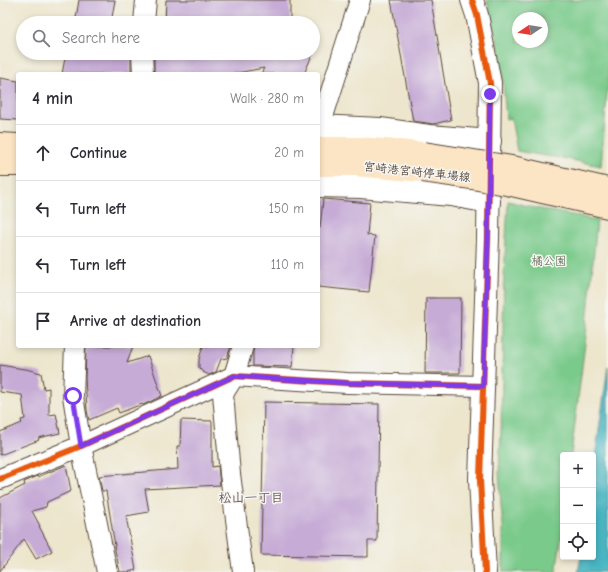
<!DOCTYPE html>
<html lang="en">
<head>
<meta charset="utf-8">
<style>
  body { margin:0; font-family:"Comic Neue","Klee One",sans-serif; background:#f2f2f3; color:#2b2b33 }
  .controls { position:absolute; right:12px; bottom:12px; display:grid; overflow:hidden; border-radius:4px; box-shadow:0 2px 6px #0003 }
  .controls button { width:36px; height:36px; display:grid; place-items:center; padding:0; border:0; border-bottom:1px solid #e1e1e2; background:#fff; color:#2b2b33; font:20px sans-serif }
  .compass { position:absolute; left:512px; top:12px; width:36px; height:36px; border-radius:50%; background:#fff; box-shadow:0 2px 6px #0003; rotate:258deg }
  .stop { position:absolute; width:12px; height:12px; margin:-9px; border:3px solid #7c3aed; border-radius:50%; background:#fff }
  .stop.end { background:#7c3aed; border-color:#fff; box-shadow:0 1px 4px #0008 }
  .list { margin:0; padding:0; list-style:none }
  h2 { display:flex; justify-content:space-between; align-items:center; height:52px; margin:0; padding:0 16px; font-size:17px }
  h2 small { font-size:13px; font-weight:400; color:#7c7c81 }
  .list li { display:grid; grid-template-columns:26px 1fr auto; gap:12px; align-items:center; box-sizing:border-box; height:56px; padding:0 16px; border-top:1px solid #e1e1e2 }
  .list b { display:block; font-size:15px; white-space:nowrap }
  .list em { font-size:13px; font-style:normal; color:#7c7c81 }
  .icon { flex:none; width:22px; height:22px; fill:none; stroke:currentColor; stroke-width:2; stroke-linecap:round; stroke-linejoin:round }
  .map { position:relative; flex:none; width:608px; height:572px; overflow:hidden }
  .search { position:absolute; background:#fff; box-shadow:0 2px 6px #0003; left:16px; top:16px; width:304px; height:44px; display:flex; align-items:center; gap:10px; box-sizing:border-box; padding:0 14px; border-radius:22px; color:#7c7c81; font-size:15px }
  .panel { position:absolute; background:#fff; box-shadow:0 2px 6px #0003; left:16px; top:72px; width:304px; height:276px; border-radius:4px }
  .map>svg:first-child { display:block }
  .green { fill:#7aca8b; stroke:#5a7a54; fill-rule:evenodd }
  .water { fill:#47b5c2; stroke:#417070 }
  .building { fill:#c6abd6 }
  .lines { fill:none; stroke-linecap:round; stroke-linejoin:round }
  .minor-casing { stroke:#564638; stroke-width:22 }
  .tertiary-casing { stroke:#564638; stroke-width:24 }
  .secondary-casing { stroke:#564638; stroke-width:24 }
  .minor { stroke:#fff; stroke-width:20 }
  .tertiary { stroke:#fff; stroke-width:22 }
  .secondary { stroke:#fce5c4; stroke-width:22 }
  .secondary-bridge-casing { stroke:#564638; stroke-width:24; stroke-linecap:butt }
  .secondary-bridge { stroke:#fce5c4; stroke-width:22 }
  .cycleway-casing { stroke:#f6f6f2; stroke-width:8 }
  .cycleway { stroke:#e8590c; stroke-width:6 }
  .route { stroke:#7c3aed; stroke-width:5 }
  .labels { text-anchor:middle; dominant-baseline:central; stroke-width:3; stroke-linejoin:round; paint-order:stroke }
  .street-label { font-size:12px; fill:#3b2a1e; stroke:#f6f6f2 }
  .park-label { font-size:12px; fill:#4e5a3f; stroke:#f6f6f2 }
  .neighbourhood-label { font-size:13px; font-weight:bold; fill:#6c575e; stroke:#f6f6f2 }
</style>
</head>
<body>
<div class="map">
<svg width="608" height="572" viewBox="0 0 608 572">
  <rect width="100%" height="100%" fill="#f6f6f2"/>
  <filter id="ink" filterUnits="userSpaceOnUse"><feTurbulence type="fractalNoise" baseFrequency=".025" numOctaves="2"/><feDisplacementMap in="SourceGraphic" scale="8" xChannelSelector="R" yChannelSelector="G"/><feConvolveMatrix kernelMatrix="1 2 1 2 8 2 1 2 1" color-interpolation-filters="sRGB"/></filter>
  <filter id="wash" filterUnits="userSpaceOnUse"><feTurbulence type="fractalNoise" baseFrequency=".012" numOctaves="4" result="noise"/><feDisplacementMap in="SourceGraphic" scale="16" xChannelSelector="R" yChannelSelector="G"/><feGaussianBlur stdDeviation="0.9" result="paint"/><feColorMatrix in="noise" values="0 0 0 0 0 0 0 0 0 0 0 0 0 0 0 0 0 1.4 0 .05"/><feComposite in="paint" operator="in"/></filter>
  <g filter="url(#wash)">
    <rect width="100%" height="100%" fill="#ede6cd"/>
    <g class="green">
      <path d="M 487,0 L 608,0 L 608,83 L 601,166 L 562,158 L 539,155 L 517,151 L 511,118 L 506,119 L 501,57 ZM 518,18 L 542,18 L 542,42 L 518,42 Z"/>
      <polygon points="508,201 531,207 597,220 586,335 571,455 563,455 563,527 556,572 503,572 503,525 501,506 499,472 501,432 504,276"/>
    </g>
    <polygon class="water" points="608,367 608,572 578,572 581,557 593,557 593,471"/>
    <g id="blocks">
      <g class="building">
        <polygon points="79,0 115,0 111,23 91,23 76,18"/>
        <polygon points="166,0 290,0 290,20 204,18 204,23 165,23"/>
        <polygon points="391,0 431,0 451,120 433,124 413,121"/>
        <polygon points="66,53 131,53 131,74 62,74"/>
        <polygon points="201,53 313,53 304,74 261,74 264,68 231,74 154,74 154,56"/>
        <polygon points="0,78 18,81 18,120 0,119"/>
        <polygon points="323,199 370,203 367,235 375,236 369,292 318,287 318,228 320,228"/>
        <polygon points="426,298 461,298 460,373 425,373"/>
        <polygon points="86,346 133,346 127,363 148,356 162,396 143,405 142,404 119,413 117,408 89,420 87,410 85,378"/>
        <polygon points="203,346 231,346 227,358 221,359 216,372 209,375 203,372 199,368 199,359"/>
        <polygon points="254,346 294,346 292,367 253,366 253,353"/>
        <polygon points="0,365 24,369 26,369 41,373 44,389 49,388 49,415 56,414 60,433 38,438 39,440 0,455 0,432 22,423 21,420 25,419 22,395 0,392"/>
        <polygon points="264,402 379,404 377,541 368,541 368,557 261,555"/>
        <polygon points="181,420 212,421 212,467 218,466 220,485 145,489 149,512 126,516 136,570 128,572 120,572 114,546 115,546 106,491 102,491 99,476 178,469 177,446 180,446"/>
        <polygon points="66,465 71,491 47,502 46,507 32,511 40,526 39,526 52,551 36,559 24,539 0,571 0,498 25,485 24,482 38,476 38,477"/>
      </g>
    </g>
  </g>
  <g filter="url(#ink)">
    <use href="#blocks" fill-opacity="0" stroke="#564638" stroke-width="1"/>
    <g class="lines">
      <g class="minor-casing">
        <g id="minor">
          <polyline points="144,23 146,0"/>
          <polyline points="142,53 143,74"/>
          <polyline points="320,126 360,0"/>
          <polyline points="75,346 73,396 81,446 107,572"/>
          <polyline points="0,479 81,446 234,376 347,383 483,386"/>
          <polyline points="243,572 230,474 223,394 234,376 243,346"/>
        </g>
      </g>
      <g class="tertiary-casing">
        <g id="tertiary">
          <polyline points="472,0 477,15 490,83 488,238 480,480 485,572"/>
          <polyline points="318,126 380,129 429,136 490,141"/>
          <polyline points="318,186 361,187 451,195 489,202"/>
        </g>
      </g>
      <g class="secondary-casing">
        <g id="secondary">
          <polyline points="0,144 18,145"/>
          <polyline points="318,148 359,148 424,153"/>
          <polyline points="0,165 18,165"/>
          <polyline points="318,165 355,165 423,171"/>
          <polyline points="512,167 608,189"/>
          <polyline points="512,185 608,207"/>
        </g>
      </g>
      <use href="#minor" class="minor"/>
      <use href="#tertiary" class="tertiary"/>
      <use href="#secondary" class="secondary"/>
      <g class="secondary-bridge-casing">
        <g id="secondary-bridge">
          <polyline points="424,153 512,167"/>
          <polyline points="423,171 472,178 512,185"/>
        </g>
      </g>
      <use href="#secondary-bridge" class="secondary-bridge"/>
      <g class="cycleway-casing">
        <g id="cycleway">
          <polyline points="472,0 477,15 490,83 488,238 480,480 485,572"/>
          <polyline points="0,479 81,446 234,376 347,383 483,386"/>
        </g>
      </g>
      <use href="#cycleway" class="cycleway"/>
    </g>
  </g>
  <g class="lines" filter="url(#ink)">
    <polyline class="route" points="73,396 81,446 234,376 347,383 483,386 488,238 490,94"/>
  </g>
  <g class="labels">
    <g class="street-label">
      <text transform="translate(417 172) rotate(6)">宮崎港宮崎停車場線</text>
    </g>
    <g class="park-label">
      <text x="549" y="261">橘公園</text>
    </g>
    <g class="neighbourhood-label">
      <text x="251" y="497">松山一丁目</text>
    </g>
  </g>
</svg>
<div class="controls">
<button>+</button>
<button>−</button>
<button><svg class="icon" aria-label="locate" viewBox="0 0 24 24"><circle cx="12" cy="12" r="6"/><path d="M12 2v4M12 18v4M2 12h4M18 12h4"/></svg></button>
</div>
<svg class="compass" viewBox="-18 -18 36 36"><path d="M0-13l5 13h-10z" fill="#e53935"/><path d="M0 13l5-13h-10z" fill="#7c7c81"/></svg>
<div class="stop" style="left:73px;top:396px"></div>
<div class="stop end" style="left:490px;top:94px"></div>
<div class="search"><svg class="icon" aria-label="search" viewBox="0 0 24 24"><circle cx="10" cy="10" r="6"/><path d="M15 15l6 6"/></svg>Search here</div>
<section class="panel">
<h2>4 min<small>Walk · 280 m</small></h2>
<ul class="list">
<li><svg class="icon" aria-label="ahead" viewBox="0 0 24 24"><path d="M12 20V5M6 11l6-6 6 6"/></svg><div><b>Continue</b></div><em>20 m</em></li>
<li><svg class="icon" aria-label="left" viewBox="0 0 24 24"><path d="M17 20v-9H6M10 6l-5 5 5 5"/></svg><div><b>Turn left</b></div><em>150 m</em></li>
<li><svg class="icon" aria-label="left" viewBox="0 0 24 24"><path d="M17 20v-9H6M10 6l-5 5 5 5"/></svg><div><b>Turn left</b></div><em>110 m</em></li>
<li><svg class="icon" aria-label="arrive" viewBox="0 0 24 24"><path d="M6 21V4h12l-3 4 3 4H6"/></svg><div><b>Arrive at destination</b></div></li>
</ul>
</section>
</div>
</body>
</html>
